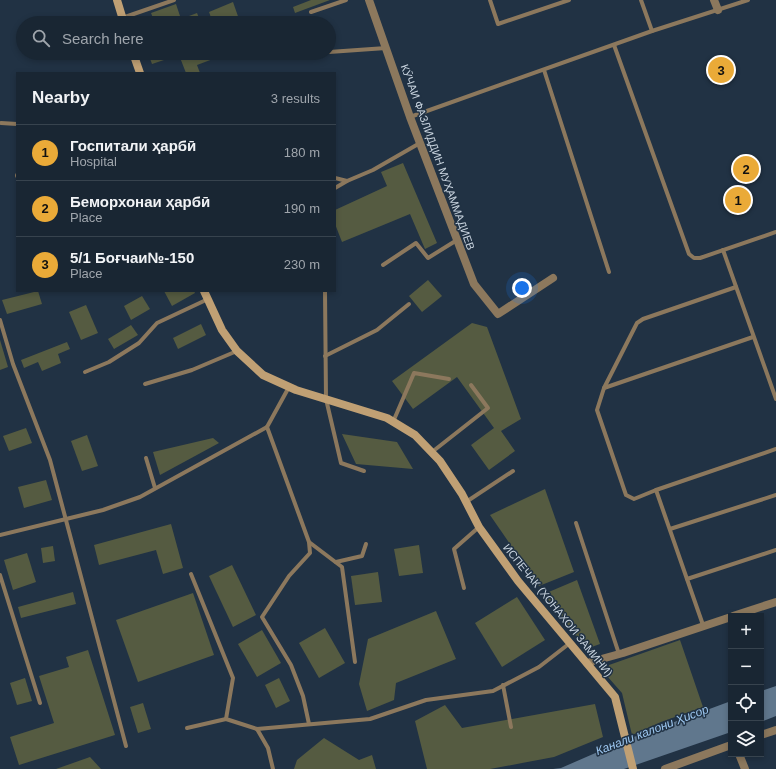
<!DOCTYPE html>
<html lang="en">
<head>
<meta charset="utf-8">
<style>
  body { margin:0; font-family:Helvetica,sans-serif; background:#26323f; color:#f1f3f6 }
  .controls { position:absolute; right:12px; bottom:12px; display:grid; overflow:hidden; border-radius:0px; box-shadow:0 2px 6px #0003 }
  .controls button { width:36px; height:36px; display:grid; place-items:center; padding:0; border:0; border-bottom:1px solid #37434e; background:#192633; color:#f1f3f6; font:20px sans-serif }
  .you { position:absolute; left:522px; top:288px; width:14px; height:14px; margin:-10px; border:3px solid #fff; border-radius:50%; background:#1a73e8; box-shadow:0 0 0 6px #1a73e833 }
  .badge { display:grid; place-items:center; width:26px; height:26px; border-radius:50%; background:#eaaa38; color:#111; font-size:13px; font-weight:700 }
  .pin { position:absolute; translate:-50% -50%; border:2px solid #fff; box-shadow:0 1px 4px #0006 }
  .list { margin:0; padding:0; list-style:none }
  h2 { display:flex; justify-content:space-between; align-items:center; height:52px; margin:0; padding:0 16px; font-size:17px }
  h2 small { font-size:13px; font-weight:400; color:#9fa5ac }
  .list li { display:grid; grid-template-columns:26px 1fr auto; gap:12px; align-items:center; box-sizing:border-box; height:56px; padding:0 16px; border-top:1px solid #37434e }
  .list b { display:block; font-size:15px; white-space:nowrap }
  .list p { margin:0; font-size:13px; white-space:nowrap; color:#9fa5ac }
  .list em { font-size:13px; font-style:normal; color:#9fa5ac }
  .icon { flex:none; width:22px; height:22px; fill:none; stroke:currentColor; stroke-width:2; stroke-linecap:round; stroke-linejoin:round }
  .map { position:relative; flex:none; width:776px; height:769px; overflow:hidden }
  .search { position:absolute; background:#192633; box-shadow:0 2px 6px #0003; left:16px; top:16px; width:320px; height:44px; display:flex; align-items:center; gap:10px; box-sizing:border-box; padding:0 14px; border-radius:22px; color:#9fa5ac; font-size:15px }
  .panel { position:absolute; background:#192633; box-shadow:0 2px 6px #0003; left:16px; top:72px; width:320px; height:220px; border-radius:0px }
  .map>svg:first-child { display:block }
  .green { fill:#555b41 }
  .water { fill:#60778d }
  .lines { fill:none; stroke-linecap:round; stroke-linejoin:round }
  .lane { stroke:#8c785d; stroke-width:4 }
  .street { stroke:#8c785d; stroke-width:8 }
  .secondary { stroke:#c0a074; stroke-width:8 }
  .labels { text-anchor:middle; dominant-baseline:central; stroke-width:3; stroke-linejoin:round; paint-order:stroke }
  .street-label { font-size:11px; fill:#c9d4df; stroke:#213244 }
  .water-label { font-size:12px; font-style:italic; fill:#9dc7f0; stroke:#213244 }
</style>
</head>
<body>
<div class="map">
<svg width="776" height="769" viewBox="0 0 776 769">
  <rect width="100%" height="100%" fill="#213244"/>
  <g class="green">
    <polygon points="311,0 330,0 295,13 293,7"/>
    <polygon points="233,2 240,22 213,23 209,12"/>
    <polygon points="176,4 181,19 197,13 201,23 155,23 151,13"/>
    <polygon points="90,53 112,53 113,55 92,60"/>
    <polygon points="148,53 211,53 213,59 197,65 200,73 186,73 179,55 152,64"/>
    <polygon points="403,163 437,243 425,249 410,214 342,242 335,224 335,210 387,186 381,172"/>
    <polygon points="428,280 442,296 422,312 409,296"/>
    <polygon points="38,291 42,304 7,314 2,300"/>
    <polygon points="164,291 194,291 195,293 172,306"/>
    <polygon points="142,296 150,309 131,320 124,306"/>
    <polygon points="86,305 98,333 81,340 69,312"/>
    <polygon points="472,323 487,327 521,419 501,431 515,451 489,470 471,445 494,428 457,377 413,409 392,381"/>
    <polygon points="201,324 206,335 178,349 173,338"/>
    <polygon points="131,325 138,335 114,349 108,339"/>
    <polygon points="0,340 8,367 0,370"/>
    <polygon points="67,342 70,349 58,354 61,363 42,371 38,362 24,368 21,360"/>
    <polygon points="26,428 32,443 9,451 3,436"/>
    <polygon points="342,434 397,442 413,469 356,464"/>
    <polygon points="87,435 98,466 82,471 71,441"/>
    <polygon points="213,438 219,443 160,475 153,452"/>
    <polygon points="46,480 52,500 24,508 18,487"/>
    <polygon points="545,489 574,572 539,586 490,515"/>
    <polygon points="171,524 183,568 163,574 156,550 99,565 94,545"/>
    <polygon points="419,545 423,573 399,576 394,549"/>
    <polygon points="53,546 55,561 43,563 41,548"/>
    <polygon points="27,553 36,582 13,590 4,560"/>
    <polygon points="232,565 256,615 233,627 209,576"/>
    <polygon points="378,572 382,602 355,605 351,576"/>
    <polygon points="577,580 600,644 586,649 544,594"/>
    <polygon points="73,592 76,604 21,618 18,607"/>
    <polygon points="193,593 214,655 138,682 116,620"/>
    <polygon points="517,597 545,640 502,667 475,623"/>
    <polygon points="436,611 456,659 396,683 394,700 367,711 359,684 368,639"/>
    <polygon points="325,628 345,663 319,678 299,643"/>
    <polygon points="262,630 281,663 257,677 238,644"/>
    <polygon points="680,640 703,707 661,722 632,735 622,693 607,676 609,665"/>
    <polygon points="88,650 115,735 19,765 10,737 54,723 39,676 69,667 66,657"/>
    <polygon points="25,678 32,701 17,705 10,683"/>
    <polygon points="279,678 290,701 276,708 265,685"/>
    <polygon points="143,703 151,729 138,733 130,707"/>
    <polygon points="595,704 603,737 554,757 490,769 427,769 415,721 445,705 462,728"/>
    <polygon points="324,738 359,760 372,755 376,769 294,769 297,760"/>
    <polygon points="90,757 101,769 56,769"/>
  </g>
  <g class="water">
    <polygon points="776,686 776,716 761,722 761,691"/>
    <polygon points="731,701 731,732 624,769 553,769 561,768 623,741"/>
  </g>
  <g class="lines">
    <g class="lane">
      <polyline points="490,0 498,24 569,0"/>
      <polyline points="641,0 652,31"/>
      <polyline points="311,12 346,0"/>
      <polyline points="122,18 174,0"/>
      <polyline points="614,45 689,254 694,258 700,258 776,232"/>
      <polyline points="329,52 386,48"/>
      <polyline points="303,54 318,53"/>
      <polyline points="544,70 609,272"/>
      <polyline points="410,117 652,31 748,0"/>
      <polyline points="1,123 17,124"/>
      <polyline points="17,175 17,176"/>
      <polyline points="335,178 347,181 373,170 420,143"/>
      <polyline points="335,188 347,181"/>
      <polyline points="723,250 776,399"/>
      <polyline points="383,265 416,243 428,258 457,240"/>
      <polyline points="325,291 326,399 341,463 364,471"/>
      <polyline points="0,320 13,364 50,460 126,746"/>
      <polyline points="325,356 377,330 409,304"/>
      <polyline points="85,372 109,362 139,343 157,323 206,300"/>
      <polyline points="145,384 192,370 237,351"/>
      <polyline points="604,388 753,337"/>
      <polyline points="393,422 414,373 449,379"/>
      <polyline points="267,427 309,542 310,553 289,576 262,617 291,665 303,696 309,724"/>
      <polyline points="432,452 488,408 471,385"/>
      <polyline points="146,458 155,488"/>
      <polyline points="656,490 776,449"/>
      <polyline points="466,502 513,471"/>
      <polyline points="576,523 619,654"/>
      <polyline points="670,529 776,495"/>
      <polyline points="0,535 103,510 140,497 267,427 289,387"/>
      <polyline points="309,542 342,567 355,662"/>
      <polyline points="336,562 362,556 366,544"/>
      <polyline points="191,574 233,678 226,719 257,729 370,719 426,700 493,691 539,667 570,643"/>
      <polyline points="0,575 40,703"/>
      <polyline points="687,579 776,550"/>
      <polyline points="464,588 454,549 479,527"/>
      <polyline points="703,625 656,490 634,499 626,495 597,410 604,388 637,323 643,319 736,287"/>
      <polyline points="503,685 511,727"/>
      <polyline points="187,728 226,719"/>
      <polyline points="257,729 268,748 273,769"/>
    </g>
    <g class="street">
      <polyline points="369,0 410,117 474,284 498,314 553,278"/>
      <polyline points="714,0 718,10"/>
      <polyline points="733,616 776,602"/>
      <polyline points="587,663 623,653 731,617"/>
      <polyline points="761,735 776,730"/>
      <polyline points="739,754 745,769"/>
      <polyline points="665,769 731,745"/>
    </g>
    <g class="secondary">
      <polyline points="117,0 124,23"/>
      <polyline points="133,53 140,73"/>
      <polyline points="204,291 222,330 237,351 263,375 296,390 387,418 415,435 440,461 462,494 479,527 518,581 615,697 633,769"/>
    </g>
  </g>
  <g class="labels">
    <g class="street-label">
      <text transform="translate(438 157) rotate(70)">КӮЧАИ ФАЗЛИДДИН МУҲАММАДИЕВ</text>
      <text transform="translate(558 610) rotate(51)">ИСПЕЧАК (ХОНАХОИ ЗАМИНИ)</text>
    </g>
    <g class="water-label">
      <text transform="translate(652 730) rotate(-21)">Канали калони Ҳисор</text>
    </g>
  </g>
</svg>
<div class="controls">
<button>+</button>
<button>−</button>
<button><svg class="icon" aria-label="locate" viewBox="0 0 24 24"><circle cx="12" cy="12" r="6"/><path d="M12 2v4M12 18v4M2 12h4M18 12h4"/></svg></button>
<button><svg class="icon" aria-label="layers" viewBox="0 0 24 24"><path d="M12 4l9 5-9 5-9-5zM3 14l9 5 9-5"/></svg></button>
</div>
<div class="you"></div>
<div class="pin badge" style="left:738px;top:200px">1</div>
<div class="pin badge" style="left:746px;top:169px">2</div>
<div class="pin badge" style="left:721px;top:70px">3</div>
<div class="search"><svg class="icon" aria-label="search" viewBox="0 0 24 24"><circle cx="10" cy="10" r="6"/><path d="M15 15l6 6"/></svg>Search here</div>
<section class="panel">
<h2>Nearby<small>3 results</small></h2>
<ul class="list">
<li><span class="badge">1</span><div><b>Госпитали ҳарбӣ</b><p>Hospital</p></div><em>180 m</em></li>
<li><span class="badge">2</span><div><b>Беморхонаи ҳарбӣ</b><p>Place</p></div><em>190 m</em></li>
<li><span class="badge">3</span><div><b>5/1 Боғчаи№-150</b><p>Place</p></div><em>230 m</em></li>
</ul>
</section>
</div>
</body>
</html>
